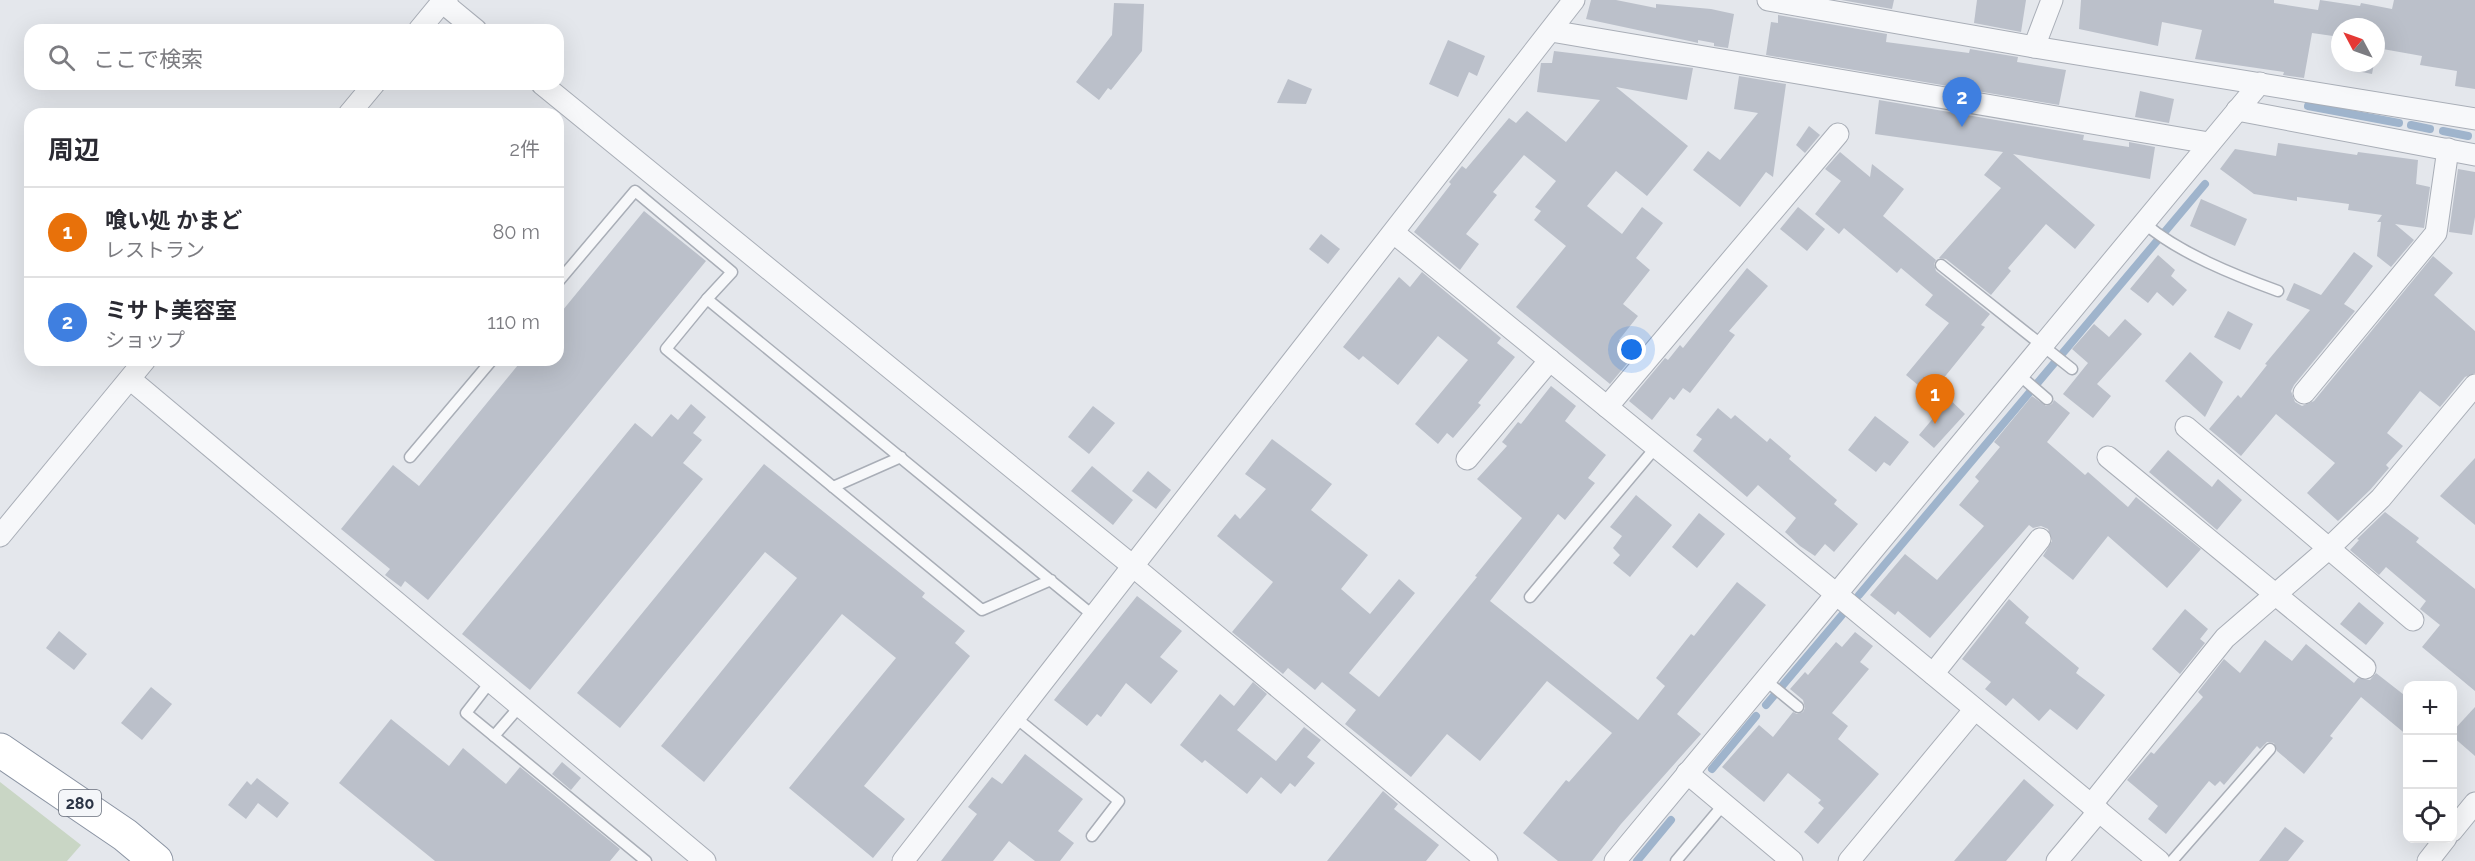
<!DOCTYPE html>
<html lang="ja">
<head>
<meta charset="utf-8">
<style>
  body { margin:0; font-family:Raleway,"Noto Sans JP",sans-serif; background:#f2f2f3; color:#2b2b33 }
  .controls { position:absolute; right:18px; bottom:18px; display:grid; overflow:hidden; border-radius:12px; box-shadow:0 6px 24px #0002 }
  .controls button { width:54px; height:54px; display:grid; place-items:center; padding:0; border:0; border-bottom:2px solid #e1e1e2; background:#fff; color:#2b2b33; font:30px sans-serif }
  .compass { position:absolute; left:2331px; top:18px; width:54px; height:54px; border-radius:50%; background:#fff; box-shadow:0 6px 24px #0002; rotate:311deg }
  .you { position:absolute; left:1632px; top:350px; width:21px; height:21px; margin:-15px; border:4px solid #fff; border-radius:50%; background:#1a73e8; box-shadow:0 0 0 9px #1a73e833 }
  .badge { display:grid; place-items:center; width:39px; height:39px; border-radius:50%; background:#db2777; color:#fff; font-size:20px; font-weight:700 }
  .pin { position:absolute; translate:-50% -50px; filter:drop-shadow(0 2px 3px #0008) }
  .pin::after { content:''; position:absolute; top:32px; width:21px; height:18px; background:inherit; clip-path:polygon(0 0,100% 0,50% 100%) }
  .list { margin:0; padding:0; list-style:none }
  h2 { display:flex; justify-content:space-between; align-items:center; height:78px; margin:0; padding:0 24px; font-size:26px }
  h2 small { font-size:20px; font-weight:400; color:#7c7c81 }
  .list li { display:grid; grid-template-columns:39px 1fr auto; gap:18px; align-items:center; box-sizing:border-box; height:90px; padding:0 24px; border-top:2px solid #e1e1e2 }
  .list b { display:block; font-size:22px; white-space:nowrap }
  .list p { margin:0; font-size:20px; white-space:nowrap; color:#7c7c81 }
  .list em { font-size:20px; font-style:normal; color:#7c7c81 }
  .icon { flex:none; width:33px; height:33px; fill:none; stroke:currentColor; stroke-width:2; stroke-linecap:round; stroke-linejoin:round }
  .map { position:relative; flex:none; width:2475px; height:861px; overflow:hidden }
  .search { position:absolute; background:#fff; box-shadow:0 6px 24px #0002; left:24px; top:24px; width:540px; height:66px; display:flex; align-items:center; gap:15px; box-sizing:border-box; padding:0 21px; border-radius:18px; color:#7c7c81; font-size:22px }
  .panel { position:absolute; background:#fff; box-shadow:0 6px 24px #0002; left:24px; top:108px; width:540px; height:258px; border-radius:18px }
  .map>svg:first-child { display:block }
  .green { fill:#c9d6c5 }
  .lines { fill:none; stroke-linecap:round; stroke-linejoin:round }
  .stream { stroke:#9fb4cc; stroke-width:8 }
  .building { fill:#bbc0ca }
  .lane-casing { stroke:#a9aeb7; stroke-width:13 }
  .street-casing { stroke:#a9aeb7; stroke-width:23 }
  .highway-casing { stroke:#8b94a3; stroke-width:35 }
  .lane { stroke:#f7f8fa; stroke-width:10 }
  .street { stroke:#f7f8fa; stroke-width:21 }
  .highway { stroke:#fff; stroke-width:33 }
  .labels { text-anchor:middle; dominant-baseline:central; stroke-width:4.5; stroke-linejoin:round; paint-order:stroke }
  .shield { fill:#f4f6f9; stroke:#676e7b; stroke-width:1.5 }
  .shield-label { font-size:16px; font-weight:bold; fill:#2b3445 }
</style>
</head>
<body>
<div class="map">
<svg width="2475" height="861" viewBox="0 0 2475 861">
  <rect width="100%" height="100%" fill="#e4e7ec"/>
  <polygon class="green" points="0,782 81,845 67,861 0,861"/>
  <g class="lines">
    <g class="stream">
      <polyline points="2308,106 2399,123"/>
      <polyline points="2411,125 2430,129"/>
      <polyline points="2443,131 2468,136"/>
      <polyline points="1859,595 2205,184"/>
      <polyline points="1766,705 1842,615"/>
      <polyline points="1712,769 1756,716"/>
      <polyline points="1637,861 1671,820"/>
    </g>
  </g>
  <g class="building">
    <polygon points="1591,0 1616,0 1656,8 1656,4 1711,9 1734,14 1728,48 1714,46 1714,43 1698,40 1698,43 1694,42 1586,19"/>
    <polygon points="1841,0 1894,0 1892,9"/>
    <polygon points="1977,0 2026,0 2021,32 1974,23"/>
    <polygon points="2081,0 2274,0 2274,3 2318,10 2320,0 2360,6 2361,3 2392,9 2394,0 2475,0 2475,89 2455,86 2457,71 2420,65 2422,56 2377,48 2376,52 2376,27 2340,27 2340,37 2312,33 2304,78 2283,75 2284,72 2195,59 2202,30 2162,22 2158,46 2079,29"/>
    <polygon points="1114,3 1144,4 1142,51 1111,90 1108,88 1099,100 1076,82 1112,35"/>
    <polygon points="1778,15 1887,34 1886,42 1969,53 1970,49 2018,57 2017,62 2066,70 2059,105 1766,55 1771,22 1778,23"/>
    <polygon points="1448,40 1485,56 1477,76 1469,72 1458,97 1429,84"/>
    <polygon points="1554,51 1693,68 1687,100 1616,87 1688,146 1647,196 1616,171 1587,206 1622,234 1642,207 1663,223 1636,258 1650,270 1623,304 1638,316 1619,340 1635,354 1610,384 1516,307 1566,246 1534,220 1541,211 1535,207 1556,181 1524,155 1493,192 1497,195 1466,234 1479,244 1460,270 1414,232 1451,184 1449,182 1462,166 1466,169 1509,118 1516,123 1527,111 1566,142 1600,100 1537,92 1541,63 1552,63"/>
    <polygon points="2349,63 2374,63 2372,74 2347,69"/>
    <polygon points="1739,76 1786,84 1773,177 1766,172 1740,207 1693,170 1708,151 1720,160 1758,113 1734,109"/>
    <polygon points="1288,79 1312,89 1306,104 1277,103"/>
    <polygon points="2140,91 2174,99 2169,123 2135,117"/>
    <polygon points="1879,100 2084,135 2083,140 2129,147 2129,142 2155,147 2150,179 2013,154 2095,225 2075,249 2046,224 2008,268 2011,271 1991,295 1946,259 1939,258 2001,188 1984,175 2003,152 1875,134"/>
    <polygon points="1809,126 1820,135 1805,153 1796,145"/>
    <polygon points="2278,143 2357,155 2358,152 2418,160 2416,184 2430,187 2424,228 2395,224 2414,240 2391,267 2377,256 2381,222 2377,222 2382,215 2348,210 2349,204 2297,197 2297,201 2254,194 2220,169 2235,149 2276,156"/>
    <polygon points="1840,152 1870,177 1872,164 1904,189 1883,216 1936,260 1934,264 1936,271 1990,314 1981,325 1985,327 1930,395 1906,375 1949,323 1925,305 1933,295 1901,268 1897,273 1844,228 1839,234 1815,214 1841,181 1825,169"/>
    <polygon points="2458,169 2475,172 2475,217 2472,235 2449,232"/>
    <polygon points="2201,199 2247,219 2235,246 2190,226"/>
    <polygon points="1798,207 1825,229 1807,251 1780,229"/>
    <polygon points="644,211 706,261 428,600 405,581 401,587 385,575 390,569 341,529 393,465 419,486 522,360 558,360 558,316"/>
    <polygon points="1321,234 1340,249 1328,264 1309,249"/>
    <polygon points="2354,252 2373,266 2344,304 2355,311 2294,385 2291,391 2295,402 2302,406 2314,401 2433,256 2453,273 2434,295 2475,331 2475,373 2465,377 2440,407 2420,391 2387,433 2403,446 2386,465 2389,468 2370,490 2338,521 2307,493 2335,463 2276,414 2241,456 2209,429 2238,395 2241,398 2267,365 2265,364 2310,310 2286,300 2294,283 2321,295"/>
    <polygon points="2158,255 2175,270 2171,276 2187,290 2173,306 2157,292 2148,303 2130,289"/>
    <polygon points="1747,268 1768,286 1729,331 1735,335 1690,393 1683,388 1674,400 1670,397 1652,420 1629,401 1665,358 1668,360 1680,345 1683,348"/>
    <polygon points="1422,272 1501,338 1497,343 1515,357 1478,403 1481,405 1453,438 1447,433 1438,444 1415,424 1468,360 1438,336 1398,385 1363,356 1359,360 1343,347 1399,277 1410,287"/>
    <polygon points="2228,311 2253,324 2240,350 2214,337"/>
    <polygon points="2125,319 2142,334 2097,384 2111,396 2093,418 2063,394 2088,363 2072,349 2094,324 2109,337"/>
    <polygon points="2190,352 2223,382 2205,417 2165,381"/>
    <polygon points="1551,386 1576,406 1565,421 1606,455 1588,478 1595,483 1565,520 1558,514 1490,601 1638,720 1665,686 1656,678 1691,634 1694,636 1737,582 1766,605 1677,714 1701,734 1621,824 1592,861 1558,861 1523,833 1566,780 1569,782 1612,733 1547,681 1480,761 1447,734 1411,777 1345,724 1356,710 1322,682 1315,690 1288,668 1283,674 1232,632 1273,582 1217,536 1235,514 1240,519 1266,489 1245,474 1272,439 1332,484 1311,510 1368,555 1341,589 1370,614 1399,579 1415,593 1349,673 1379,697 1477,577 1475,576 1522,518 1477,479 1507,446 1502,442 1518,422 1521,424"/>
    <polygon points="1946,396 1965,414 1934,448 1919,435 1935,416 1931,412"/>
    <polygon points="2032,396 2046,406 2052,404 2054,400 2070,413 2047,442 2085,475 2088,472 2128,507 2136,497 2201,549 2167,588 2108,536 2073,580 2043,556 2052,541 2048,529 2041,526 2033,528 2029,525 1930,638 1898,611 1895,615 1870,595 1905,554 1937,580 1984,526 1959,505 1979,481 1975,477 2000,447 1994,442"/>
    <polygon points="691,404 706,417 693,433 702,440 683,463 703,479 530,690 462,634 635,423 652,437 671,414 678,420"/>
    <polygon points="1093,406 1115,423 1089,454 1068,437"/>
    <polygon points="1718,408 1731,419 1735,415 1767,442 1770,438 1791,456 1789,459 1837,500 1834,504 1858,524 1834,552 1825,544 1815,556 1800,546 1785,532 1796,518 1758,485 1747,497 1693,451 1702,439 1696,435"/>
    <polygon points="1875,416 1909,442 1890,466 1884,462 1876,472 1848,450"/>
    <polygon points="2168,450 2212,487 2218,479 2242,500 2217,530 2149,472"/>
    <polygon points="2475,458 2475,525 2440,496"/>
    <polygon points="764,464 925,593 922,597 965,631 955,643 970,656 864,786 905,819 873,858 789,788 896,658 842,614 704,782 661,746 797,578 765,552 620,728 577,693"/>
    <polygon points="1092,466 1133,500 1113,525 1071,491"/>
    <polygon points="1148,471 1171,490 1156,509 1132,491"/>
    <polygon points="1636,495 1672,525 1630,577 1613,563 1620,555 1613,548 1622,536 1610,527"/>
    <polygon points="2385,512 2419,538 2416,542 2475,589 2475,691 2422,647 2440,625 2420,609 2426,601 2386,567 2379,575 2350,550 2359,540 2357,539"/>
    <polygon points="1699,513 1725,534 1697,568 1672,547"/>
    <polygon points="1137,596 1182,631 1160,657 1178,671 1151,704 1126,683 1101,717 1097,714 1087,726 1054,700"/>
    <polygon points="2009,599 2029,617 2025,623 2079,668 2076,673 2105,695 2077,730 2050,709 2039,721 2013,698 2006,706 1985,689 1991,682 1962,659"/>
    <polygon points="2359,602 2384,623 2366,645 2340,624"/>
    <polygon points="2185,609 2208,629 2200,639 2205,643 2180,674 2152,649"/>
    <polygon points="59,631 87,654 74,670 46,648"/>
    <polygon points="1855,632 1873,646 1860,662 1869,669 1832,713 1848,726 1838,739 1879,774 1818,844 1804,832 1824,808 1818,803 1821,800 1788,773 1764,802 1722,767 1759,725 1773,737 1793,712 1797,714 1803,712 1805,708 1803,700 1790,689 1805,672 1808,675 1836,642 1842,647"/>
    <polygon points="2265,640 2292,661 2306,644 2354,683 2358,678 2370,680 2376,673 2408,698 2408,736 2361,697 2330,736 2333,738 2304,774 2277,751 2274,743 2267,742 2260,749 2257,746 2224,785 2220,781 2215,786 2209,781 2166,834 2148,819 2158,806 2127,780 2151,752 2154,754 2203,697 2198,692 2224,659 2240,673"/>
    <polygon points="1253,682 1267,694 1237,730 1276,761 1304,727 1321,740 1307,757 1315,763 1295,787 1290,783 1281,794 1261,777 1247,794 1205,760 1202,763 1180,745 1220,694 1234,706"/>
    <polygon points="151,687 172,704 142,740 121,723"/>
    <polygon points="2475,707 2475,756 2452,736 2452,732"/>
    <polygon points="391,719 449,766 463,748 506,784 520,767 620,849 610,861 435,861 339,783"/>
    <polygon points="1025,754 1083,799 1058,831 1074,843 1060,861 1035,861 1009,841 993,861 941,861 977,814 968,807 992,777 1002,784"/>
    <polygon points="562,762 581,778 571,790 552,774"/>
    <polygon points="257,778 289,803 277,818 258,803 246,819 228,805 247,781 251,785"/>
    <polygon points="2024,779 2054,805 2006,861 1954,861"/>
    <polygon points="1383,791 1398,804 1394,809 1439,845 1426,861 1327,861"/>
    <polygon points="2285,827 2304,841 2288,861 2259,861"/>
  </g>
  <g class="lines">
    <g class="lane-casing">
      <g id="lane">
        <path d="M 2144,223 C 2179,253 2234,275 2278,291"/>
        <polyline points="1941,265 2072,369"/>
        <polyline points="558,282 635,191 732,272 707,299"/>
        <polyline points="2018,374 2047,399"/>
        <polyline points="410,457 492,360"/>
        <polyline points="833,487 901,457"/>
        <polyline points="1051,580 982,610 666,349 707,299 1095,617"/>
        <polyline points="1530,597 1656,447"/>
        <polyline points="1764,679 1798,707"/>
        <polyline points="491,681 466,713 646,861"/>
        <polyline points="1016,718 1119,801 1092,836"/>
        <polyline points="494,736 520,706"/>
        <polyline points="1676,861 1724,804"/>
        <polyline points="2172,861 2270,749"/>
      </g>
    </g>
    <g class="street-casing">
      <g id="street">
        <polyline points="1768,0 2034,47 2475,119"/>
        <polyline points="442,2 476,30"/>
        <polyline points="419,30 442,2 447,0"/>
        <polyline points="1551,31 2209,143"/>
        <polyline points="2034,47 2052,0"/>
        <polyline points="542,84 1134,567 1487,861"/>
        <polyline points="2237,110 2475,155"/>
        <polyline points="349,114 374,84"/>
        <polyline points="1394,233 1835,593 2159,861"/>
        <polyline points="130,379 705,861"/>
        <polyline points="2304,393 2436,233 2448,149"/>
        <polyline points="1607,407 1838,134"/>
        <polyline points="2186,427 2413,620"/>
        <polyline points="2108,457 2365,668"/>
        <polyline points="1467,459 1550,360"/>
        <polyline points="0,536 145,360"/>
        <polyline points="1933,674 2040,539"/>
        <polyline points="1687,773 1792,861"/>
        <polyline points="2091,805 2225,638 2328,549 2381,498 2475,385"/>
        <polyline points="2452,831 2475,803"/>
        <polyline points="903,861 1574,0"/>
        <polyline points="1615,861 2260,83"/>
        <polyline points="1849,861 1975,709"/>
        <polyline points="2057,861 2099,811"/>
        <polyline points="2428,861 2446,838"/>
      </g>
    </g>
    <g class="highway-casing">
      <polyline id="highway" points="0,750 125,835 156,861"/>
    </g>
    <use href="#lane" class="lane"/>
    <use href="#street" class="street"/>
    <use href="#highway" class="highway"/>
  </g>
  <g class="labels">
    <rect class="shield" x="59" y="790" width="42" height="26" rx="4.5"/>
    <g class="shield-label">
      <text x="80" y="803">280</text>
    </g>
  </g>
</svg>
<div class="controls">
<button>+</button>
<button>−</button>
<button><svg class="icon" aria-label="locate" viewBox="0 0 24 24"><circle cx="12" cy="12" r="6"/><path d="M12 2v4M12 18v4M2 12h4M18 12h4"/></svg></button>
</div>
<svg class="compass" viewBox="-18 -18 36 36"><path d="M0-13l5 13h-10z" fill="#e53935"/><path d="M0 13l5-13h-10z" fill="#7c7c81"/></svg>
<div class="you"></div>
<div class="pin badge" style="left:1935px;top:424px;background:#e8710a">1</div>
<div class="pin badge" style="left:1962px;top:127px;background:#3f7fe0">2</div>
<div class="search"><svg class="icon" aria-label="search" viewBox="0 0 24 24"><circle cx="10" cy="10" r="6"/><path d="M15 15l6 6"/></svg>ここで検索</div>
<section class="panel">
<h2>周辺<small>2件</small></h2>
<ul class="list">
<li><span class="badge" style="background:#e8710a">1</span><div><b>喰い処 かまど</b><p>レストラン</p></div><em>80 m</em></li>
<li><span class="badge" style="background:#3f7fe0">2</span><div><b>ミサト美容室</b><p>ショップ</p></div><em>110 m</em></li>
</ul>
</section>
</div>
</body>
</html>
